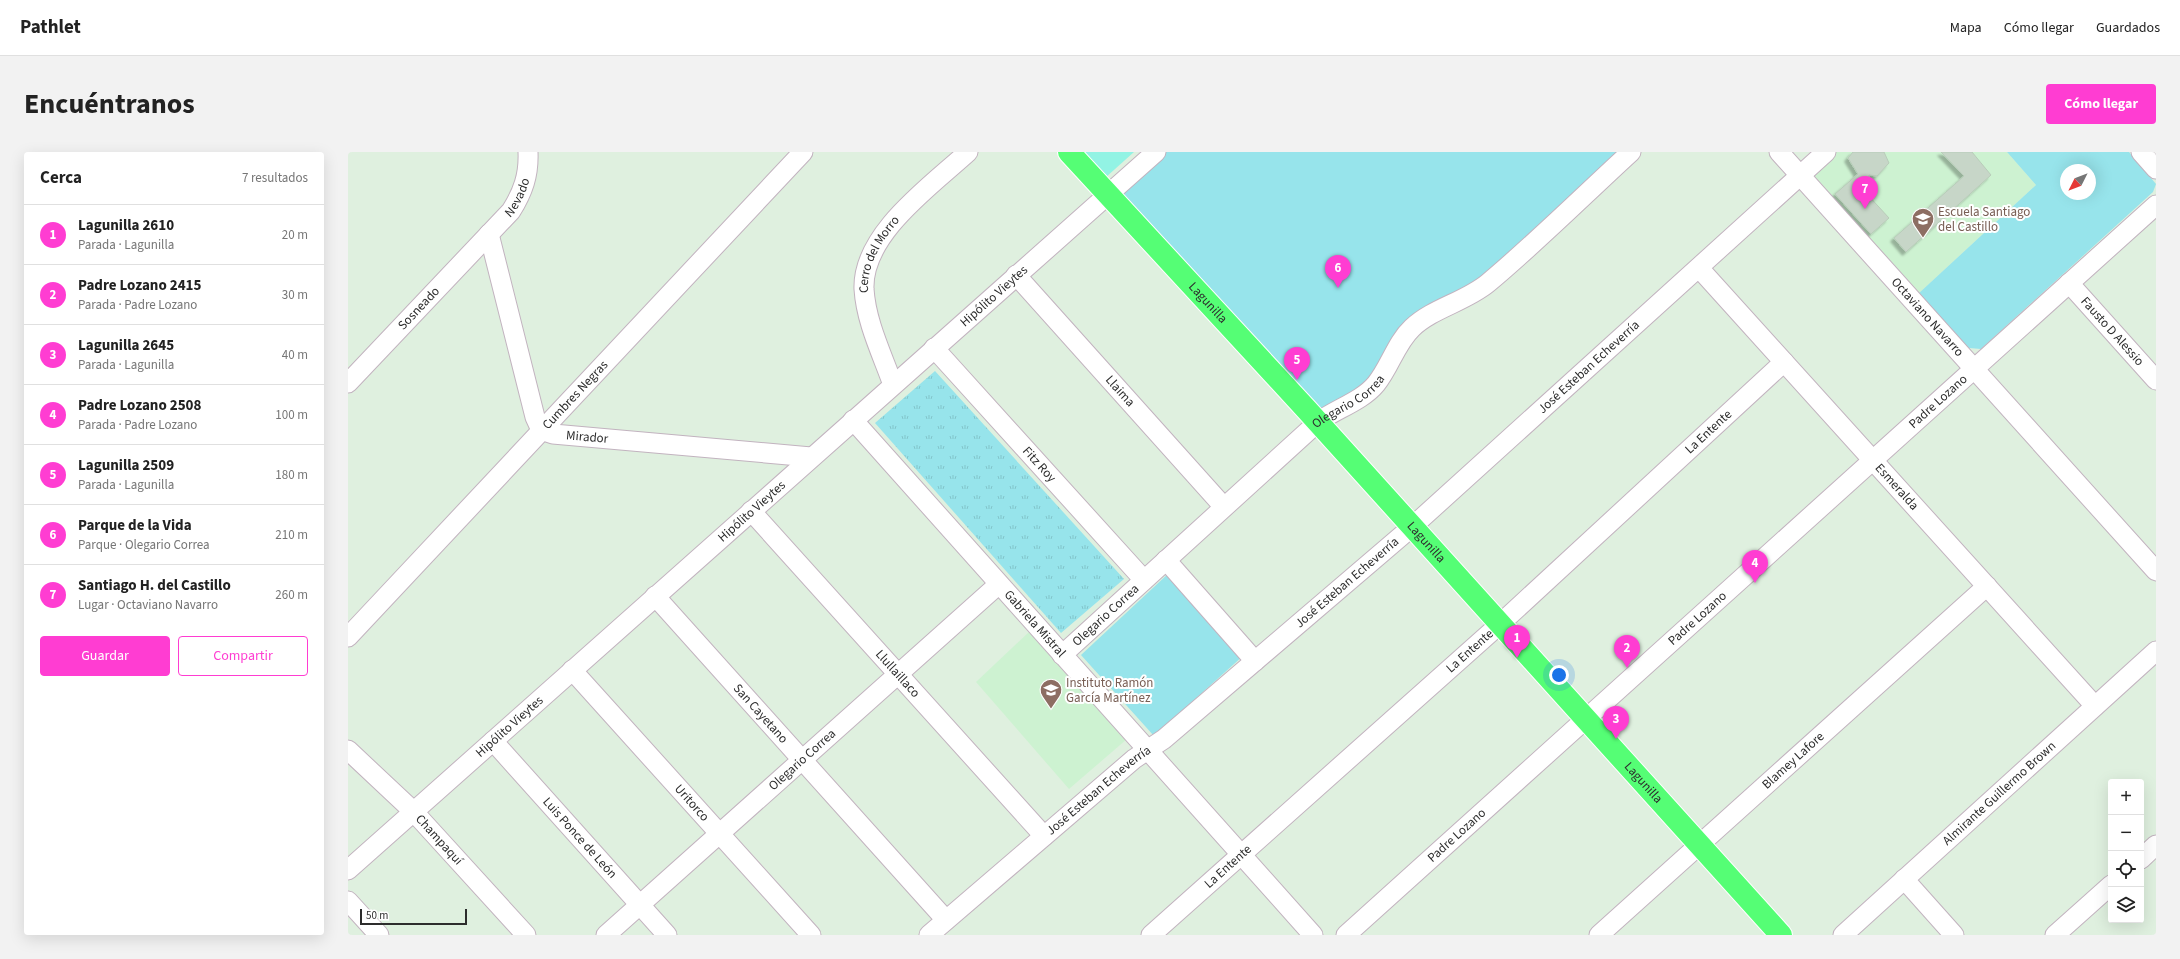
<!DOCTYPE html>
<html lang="es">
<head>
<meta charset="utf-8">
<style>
  body { margin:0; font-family:"Source Sans 3",sans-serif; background:#f2f2f2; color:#222 }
  .controls { position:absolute; right:12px; bottom:12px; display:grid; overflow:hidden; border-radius:4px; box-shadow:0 4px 16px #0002 }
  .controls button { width:36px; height:36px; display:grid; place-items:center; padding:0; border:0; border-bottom:1px solid #e0e0e0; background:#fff; color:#222; font:20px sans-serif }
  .compass { position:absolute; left:1712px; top:12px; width:36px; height:36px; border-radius:50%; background:#fff; box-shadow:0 4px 16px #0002; rotate:228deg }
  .scale { position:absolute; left:12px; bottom:10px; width:107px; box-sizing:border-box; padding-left:4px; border:2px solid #2d2d2d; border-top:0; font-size:11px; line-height:14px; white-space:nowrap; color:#2d2d2d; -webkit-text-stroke:3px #fff; paint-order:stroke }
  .you { position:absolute; left:1211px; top:523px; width:14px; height:14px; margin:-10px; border:3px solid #fff; border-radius:50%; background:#1a73e8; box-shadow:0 0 0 6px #1a73e833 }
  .badge { display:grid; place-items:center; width:26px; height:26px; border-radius:50%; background:#ff3dd2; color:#fff; font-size:13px; font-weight:700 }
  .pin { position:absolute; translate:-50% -33px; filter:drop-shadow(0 1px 2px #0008) }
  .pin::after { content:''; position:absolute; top:21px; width:14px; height:12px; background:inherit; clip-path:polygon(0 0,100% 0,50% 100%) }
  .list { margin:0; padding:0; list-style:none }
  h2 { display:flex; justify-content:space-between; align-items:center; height:52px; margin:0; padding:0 16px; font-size:17px }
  h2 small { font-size:13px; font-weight:400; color:#767676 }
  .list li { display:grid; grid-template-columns:26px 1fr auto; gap:12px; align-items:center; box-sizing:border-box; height:60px; padding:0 16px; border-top:1px solid #e0e0e0 }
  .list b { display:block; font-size:15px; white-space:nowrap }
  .list p { margin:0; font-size:13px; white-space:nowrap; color:#767676 }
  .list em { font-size:13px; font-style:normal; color:#767676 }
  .actions { display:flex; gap:8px; padding:12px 16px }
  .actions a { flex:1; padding:9px 0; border:1px solid #ff3dd2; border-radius:4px; text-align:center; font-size:14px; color:#ff3dd2 }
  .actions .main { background:#ff3dd2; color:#fff }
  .icon { flex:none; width:22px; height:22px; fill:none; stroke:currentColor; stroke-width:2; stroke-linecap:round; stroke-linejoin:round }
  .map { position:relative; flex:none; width:1808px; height:783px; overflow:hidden; border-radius:4px }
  header { display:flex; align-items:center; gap:24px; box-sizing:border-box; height:56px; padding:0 20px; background:#fff; border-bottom:1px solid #e0e0e0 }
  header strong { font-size:19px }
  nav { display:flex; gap:22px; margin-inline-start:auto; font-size:14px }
  .intro { display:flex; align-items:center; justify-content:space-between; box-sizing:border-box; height:96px; padding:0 24px }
  h1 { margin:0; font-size:28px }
  .button { padding:10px 18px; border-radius:4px; background:#ff3dd2; color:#fff; font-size:14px; font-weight:700 }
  main { display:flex; gap:24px; padding:0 24px }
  aside { flex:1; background:#fff; border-radius:4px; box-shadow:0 4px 16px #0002 }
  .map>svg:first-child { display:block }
  .education { fill:#cdf2d1 }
  .grass { fill:url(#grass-tufts) }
  .park { fill:#97e4eb; fill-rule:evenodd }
  .pitch { fill:#92f3e4 }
  .building { fill:#c7d6c8; stroke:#b8ccb9; filter:url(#shadow) }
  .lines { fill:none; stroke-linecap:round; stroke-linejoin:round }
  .minor-casing { stroke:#c2b3bf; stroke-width:21 }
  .major-casing { stroke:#fff; stroke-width:24 }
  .minor { stroke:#fff; stroke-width:19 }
  .major { stroke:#55fe75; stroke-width:22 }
  .labels { text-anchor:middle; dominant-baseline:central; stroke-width:4; stroke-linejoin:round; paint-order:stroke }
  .street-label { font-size:13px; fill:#2d2d2d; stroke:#fff }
  .education-label { font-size:13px; fill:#785e54; stroke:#fff; text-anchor:start }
</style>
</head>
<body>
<header>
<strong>Pathlet</strong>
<nav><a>Mapa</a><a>Cómo llegar</a><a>Guardados</a></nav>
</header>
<div class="intro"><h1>Encuéntranos</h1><a class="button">Cómo llegar</a></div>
<main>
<aside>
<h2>Cerca<small>7 resultados</small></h2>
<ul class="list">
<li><span class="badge">1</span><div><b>Lagunilla 2610</b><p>Parada · Lagunilla</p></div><em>20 m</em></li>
<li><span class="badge">2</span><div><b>Padre Lozano 2415</b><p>Parada · Padre Lozano</p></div><em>30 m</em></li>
<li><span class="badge">3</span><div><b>Lagunilla 2645</b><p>Parada · Lagunilla</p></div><em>40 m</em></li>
<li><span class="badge">4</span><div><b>Padre Lozano 2508</b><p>Parada · Padre Lozano</p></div><em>100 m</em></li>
<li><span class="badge">5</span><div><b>Lagunilla 2509</b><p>Parada · Lagunilla</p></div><em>180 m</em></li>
<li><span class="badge">6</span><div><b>Parque de la Vida</b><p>Parque · Olegario Correa</p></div><em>210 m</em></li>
<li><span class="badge">7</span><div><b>Santiago H. del Castillo</b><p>Lugar · Octaviano Navarro</p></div><em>260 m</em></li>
</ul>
<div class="actions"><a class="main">Guardar</a><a>Compartir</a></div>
</aside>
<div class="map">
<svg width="1808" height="783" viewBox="0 0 1808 783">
  <defs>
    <pattern id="grass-tufts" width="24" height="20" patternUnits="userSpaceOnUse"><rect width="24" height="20" fill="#97e4eb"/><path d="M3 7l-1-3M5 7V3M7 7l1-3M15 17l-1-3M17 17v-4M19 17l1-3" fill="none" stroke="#82c4ca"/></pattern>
    <filter id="shadow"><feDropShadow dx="-3.5" dy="3.5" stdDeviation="1" flood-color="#0004"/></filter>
  </defs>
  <rect width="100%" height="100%" fill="#dff0df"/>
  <g class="education">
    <polygon points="1487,0 1659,0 1688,33 1570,142 1461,23"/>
    <polygon points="682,479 779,587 721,637 628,530"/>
  </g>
  <polygon class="grass" points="587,219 776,427 713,481 527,271"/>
  <g class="park">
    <polygon points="808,0 1283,0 1139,132 1076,167 1040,217 970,270 759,42"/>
    <path d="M 1659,0 L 1781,0 L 1808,32 L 1805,40 L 1633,197 L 1621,196 L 1570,142 L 1688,33 ZM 1718,18 L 1742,18 L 1742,42 L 1718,42 Z"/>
    <polygon points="821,421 896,503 806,584 733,503"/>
  </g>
  <polygon class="pitch" points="734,0 786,0 757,26"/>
  <g class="building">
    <polygon points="1505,0 1536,0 1541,11 1529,24 1521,23 1519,42 1541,66 1523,82 1487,42 1510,22 1500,6"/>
    <polygon points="1593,0 1624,0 1643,23 1558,100 1546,86 1616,24"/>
  </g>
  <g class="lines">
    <g class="minor-casing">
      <g id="minor">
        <path id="s1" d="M 1431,0 L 1808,419"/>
        <polyline points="1793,0 1808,17"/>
        <path id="s2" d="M 141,82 L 187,265 L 193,278 L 205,282 L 463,305"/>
        <path id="s3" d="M 1351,116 L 1747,554"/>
        <path id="s4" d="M 668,123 L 876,355"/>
        <path id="s5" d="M 1721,131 L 1808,228"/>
        <path id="s6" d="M 586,196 L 796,428"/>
        <path id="s7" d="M 0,231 L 163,59 C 175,40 181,23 180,0"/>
        <path id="s8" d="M 545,233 C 534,202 518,170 516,137 C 514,82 583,34 620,0"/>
        <path id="s9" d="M 505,268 L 965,783"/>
        <path id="s10" d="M 403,359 L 696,684"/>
        <polyline points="818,408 907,509"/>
        <path id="s11" d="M 307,444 L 598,768"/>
        <path id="s12" d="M 0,485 L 455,0"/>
        <path id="s13" d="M 714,503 L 970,270 C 988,257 1014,249 1028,232 C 1042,215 1048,191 1064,176 C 1085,156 1117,150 1140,131 C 1189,90 1235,44 1283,0"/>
        <path id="s14" d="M 224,518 L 463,783"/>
        <path id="s15" d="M 145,589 L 319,783"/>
        <path id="s16" d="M 0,598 L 65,659 L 178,783"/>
        <polyline points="1793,707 1808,693"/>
        <path id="s17" d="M 0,718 L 808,0"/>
        <polyline points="1556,727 1606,783"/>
        <polyline points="0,749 31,783"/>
        <path id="s18" d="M 258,783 L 651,432"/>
        <path id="s19" d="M 581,783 L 786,607 L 816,587 L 1065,374 L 1478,0"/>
        <path id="s20" d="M 803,783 L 1152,472 L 1436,210"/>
        <path id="s21" d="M 998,783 L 1808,53"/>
        <path id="s22" d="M 1251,783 L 1639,434"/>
        <path id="s23" d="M 1495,783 L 1808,499"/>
        <polyline points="1707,783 1763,733"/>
      </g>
    </g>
    <g class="major-casing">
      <g id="major">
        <path id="s24" d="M 721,0 L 959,258 L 1433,783"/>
      </g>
    </g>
    <use href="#minor" class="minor"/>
    <use href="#major" class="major"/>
  </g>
  <defs>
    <g id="school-pin" transform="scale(1.15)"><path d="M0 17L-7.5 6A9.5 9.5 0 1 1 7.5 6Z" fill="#8d6e63" stroke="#fff"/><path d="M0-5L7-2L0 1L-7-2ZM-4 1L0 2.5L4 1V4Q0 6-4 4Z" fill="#fff"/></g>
  </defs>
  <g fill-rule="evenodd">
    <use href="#school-pin" x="1575" y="67"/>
    <use href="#school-pin" x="703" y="538"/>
  </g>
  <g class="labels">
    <g class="street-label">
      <text stroke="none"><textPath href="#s7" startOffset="252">Nevado</textPath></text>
      <text stroke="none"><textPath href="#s8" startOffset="139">Cerro del Morro</textPath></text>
      <text stroke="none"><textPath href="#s17" startOffset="864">Hipólito Vieytes</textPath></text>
      <text stroke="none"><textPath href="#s24" startOffset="205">Lagunilla</textPath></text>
      <text stroke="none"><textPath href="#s7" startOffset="103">Sosneado</textPath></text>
      <text stroke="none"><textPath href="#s1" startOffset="222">Octaviano Navarro</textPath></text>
      <text stroke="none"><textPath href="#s5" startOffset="65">Fausto D Alessio</textPath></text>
      <text stroke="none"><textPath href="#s19" startOffset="871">José Esteban Echeverría</textPath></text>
      <text stroke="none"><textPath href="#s4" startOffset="156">Llaima</textPath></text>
      <text stroke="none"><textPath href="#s12" startOffset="332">Cumbres Negras</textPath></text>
      <text stroke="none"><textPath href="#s13" startOffset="383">Olegario Correa</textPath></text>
      <text stroke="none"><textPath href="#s21" startOffset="797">Padre Lozano</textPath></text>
      <text stroke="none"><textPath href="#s20" startOffset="751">La Entente</textPath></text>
      <text stroke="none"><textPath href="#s2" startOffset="250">Mirador</textPath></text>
      <text stroke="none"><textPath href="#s6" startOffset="157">Fitz Roy</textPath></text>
      <text stroke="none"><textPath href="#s3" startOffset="295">Esmeralda</textPath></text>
      <text stroke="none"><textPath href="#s17" startOffset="540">Hipólito Vieytes</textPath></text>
      <text stroke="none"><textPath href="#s24" startOffset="529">Lagunilla</textPath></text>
      <text stroke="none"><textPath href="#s19" startOffset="547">José Esteban Echeverría</textPath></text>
      <text stroke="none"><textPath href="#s13" startOffset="59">Olegario Correa</textPath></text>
      <text stroke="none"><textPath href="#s21" startOffset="473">Padre Lozano</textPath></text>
      <text stroke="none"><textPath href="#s9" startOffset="273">Gabriela Mistral</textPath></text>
      <text stroke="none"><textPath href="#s20" startOffset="427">La Entente</textPath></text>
      <text stroke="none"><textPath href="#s10" startOffset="219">Llullaillaco</textPath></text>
      <text stroke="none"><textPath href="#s11" startOffset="158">San Cayetano</textPath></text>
      <text stroke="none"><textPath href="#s17" startOffset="216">Hipólito Vieytes</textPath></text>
      <text stroke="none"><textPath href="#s18" startOffset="263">Olegario Correa</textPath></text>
      <text stroke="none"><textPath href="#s22" startOffset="261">Blamey Lafore</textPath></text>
      <text stroke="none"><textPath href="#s24" startOffset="853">Lagunilla</textPath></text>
      <text stroke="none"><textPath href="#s19" startOffset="223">José Esteban Echeverría</textPath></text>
      <text stroke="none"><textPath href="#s23" startOffset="211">Almirante Guillermo Brown</textPath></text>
      <text stroke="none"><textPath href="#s14" startOffset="179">Uritorco</textPath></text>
      <text stroke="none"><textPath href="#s21" startOffset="149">Padre Lozano</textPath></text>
      <text stroke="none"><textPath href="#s15" startOffset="130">Luis Ponce de León</textPath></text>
      <text stroke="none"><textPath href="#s16" startOffset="128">Champaquí</textPath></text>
      <text stroke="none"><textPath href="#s20" startOffset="103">La Entente</textPath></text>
    </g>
    <g class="education-label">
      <text x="1590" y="60">Escuela Santiago<tspan x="1590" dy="15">del Castillo</tspan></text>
      <text x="718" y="531">Instituto Ramón<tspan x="718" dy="15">García Martínez</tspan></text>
    </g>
  </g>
</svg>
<div class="controls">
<button>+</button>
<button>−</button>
<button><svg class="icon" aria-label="locate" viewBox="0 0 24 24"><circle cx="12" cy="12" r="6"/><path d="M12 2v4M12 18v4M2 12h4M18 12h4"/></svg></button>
<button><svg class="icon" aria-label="layers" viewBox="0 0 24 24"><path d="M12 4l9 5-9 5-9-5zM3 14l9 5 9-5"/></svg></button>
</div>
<svg class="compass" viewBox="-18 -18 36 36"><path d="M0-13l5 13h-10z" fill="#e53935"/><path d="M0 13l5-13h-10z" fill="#767676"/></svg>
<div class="scale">50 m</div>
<div class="you"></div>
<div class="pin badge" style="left:1169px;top:506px">1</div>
<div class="pin badge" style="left:1279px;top:516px">2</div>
<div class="pin badge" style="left:1268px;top:587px">3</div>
<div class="pin badge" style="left:1407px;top:431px">4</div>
<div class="pin badge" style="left:949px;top:228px">5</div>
<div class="pin badge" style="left:990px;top:136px">6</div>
<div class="pin badge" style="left:1517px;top:57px">7</div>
</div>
</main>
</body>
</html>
